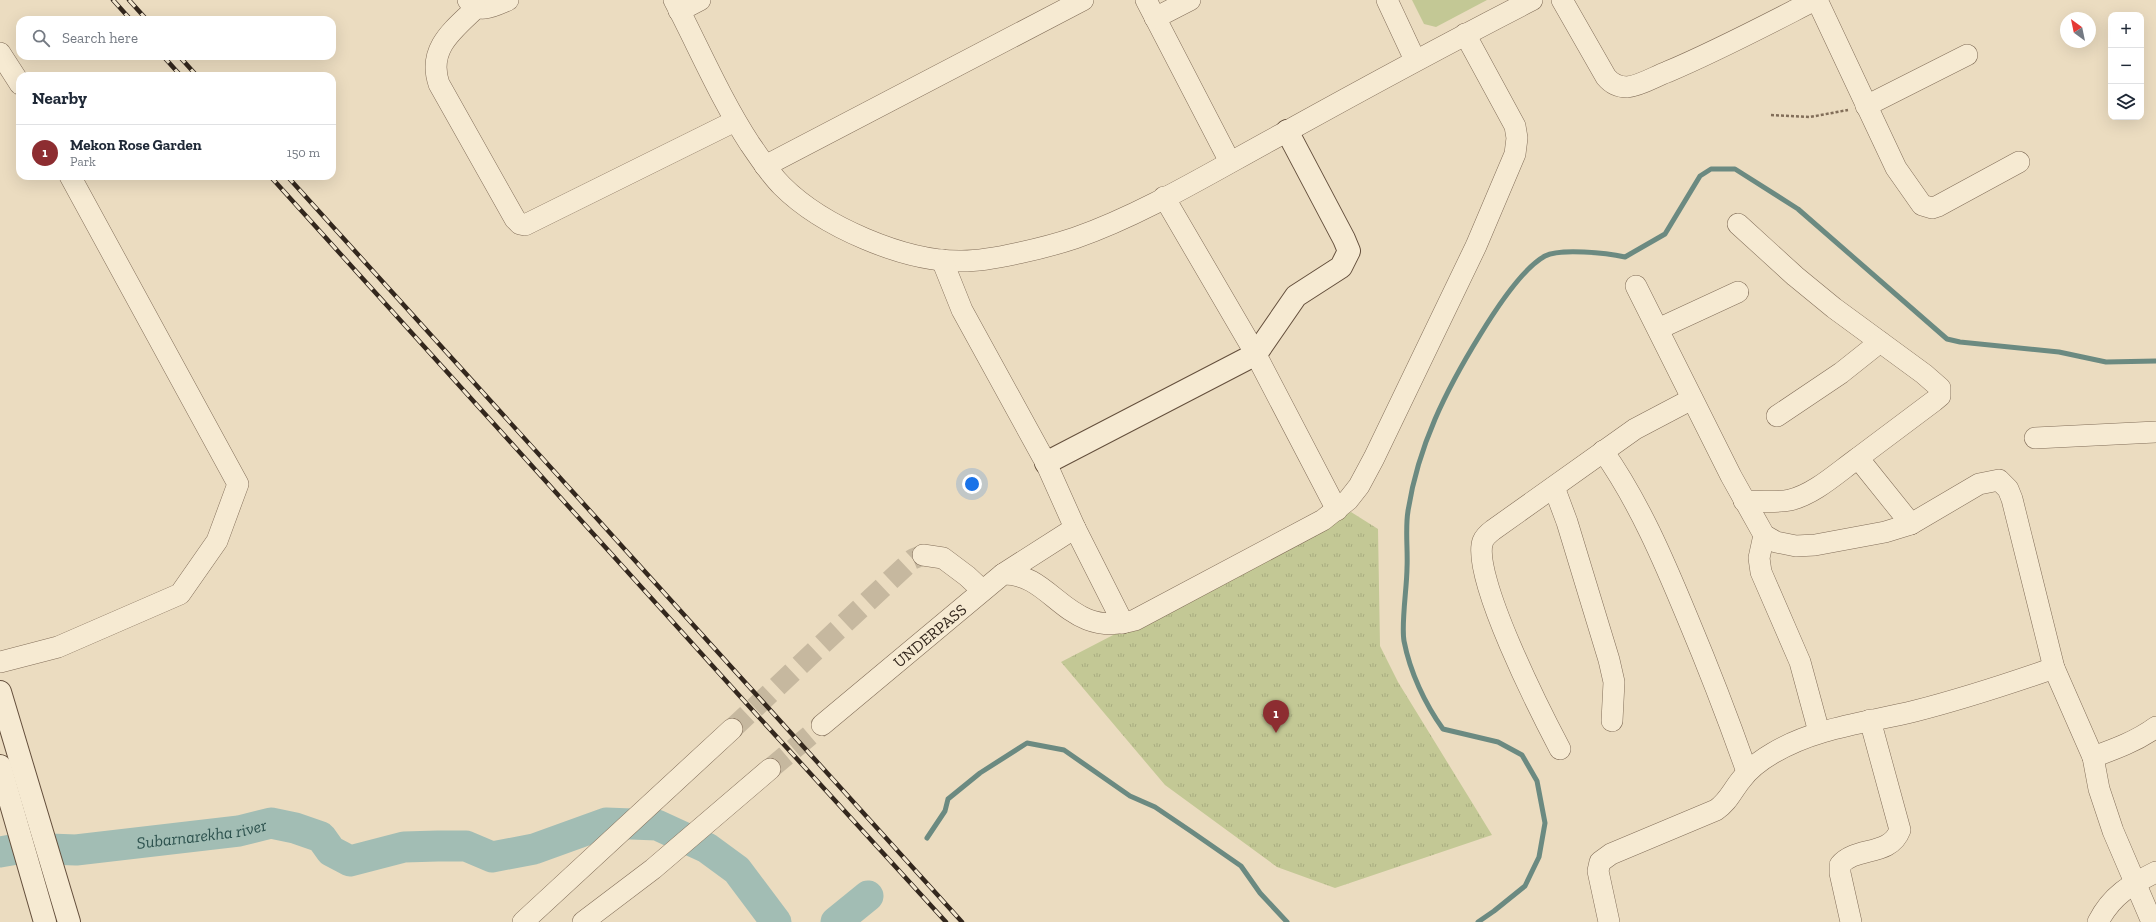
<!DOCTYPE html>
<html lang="en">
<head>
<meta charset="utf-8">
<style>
  body { margin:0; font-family:"Zilla Slab",serif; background:#f2f2f3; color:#1f2937 }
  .controls { position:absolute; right:12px; top:12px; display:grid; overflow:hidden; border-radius:8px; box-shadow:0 4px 16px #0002 }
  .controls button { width:36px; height:36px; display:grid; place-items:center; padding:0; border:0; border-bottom:1px solid #e0e1e3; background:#fff; color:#1f2937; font:20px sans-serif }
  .compass { position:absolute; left:2060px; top:12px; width:36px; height:36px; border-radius:50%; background:#fff; box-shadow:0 4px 16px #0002; rotate:327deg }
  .you { position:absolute; left:972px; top:484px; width:14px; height:14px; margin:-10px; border:3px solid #fff; border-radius:50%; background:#1a73e8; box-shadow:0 0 0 6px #1a73e833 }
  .badge { display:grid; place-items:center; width:26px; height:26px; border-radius:50%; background:#8d2d31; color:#fff; font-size:13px; font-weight:700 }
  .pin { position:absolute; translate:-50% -33px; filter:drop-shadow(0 1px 2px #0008) }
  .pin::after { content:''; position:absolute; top:21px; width:14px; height:12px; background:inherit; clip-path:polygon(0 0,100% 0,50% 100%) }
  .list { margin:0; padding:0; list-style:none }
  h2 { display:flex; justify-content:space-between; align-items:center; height:52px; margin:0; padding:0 16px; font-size:17px }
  h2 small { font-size:13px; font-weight:400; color:#747a83 }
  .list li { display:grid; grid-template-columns:26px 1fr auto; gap:12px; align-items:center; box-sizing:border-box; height:56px; padding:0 16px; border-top:1px solid #e0e1e3 }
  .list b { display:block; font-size:15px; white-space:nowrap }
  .list p { margin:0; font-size:13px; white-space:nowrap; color:#747a83 }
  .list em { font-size:13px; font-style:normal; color:#747a83 }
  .icon { flex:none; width:22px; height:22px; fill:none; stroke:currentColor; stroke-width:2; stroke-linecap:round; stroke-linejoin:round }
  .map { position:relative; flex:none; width:2156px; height:922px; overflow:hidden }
  .search { position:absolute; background:#fff; box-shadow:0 4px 16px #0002; left:16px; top:16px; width:320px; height:44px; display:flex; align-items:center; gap:10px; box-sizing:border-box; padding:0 14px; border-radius:12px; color:#747a83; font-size:15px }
  .panel { position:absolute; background:#fff; box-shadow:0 4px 16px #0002; left:16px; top:72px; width:320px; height:108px; border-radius:12px }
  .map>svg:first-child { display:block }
  .grass { fill:url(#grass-tufts) }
  .garden { fill:#c3c895 }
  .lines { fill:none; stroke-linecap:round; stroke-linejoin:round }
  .stream { stroke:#6b8a81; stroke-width:5 }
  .river { stroke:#a2bdb4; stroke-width:31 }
  .street-tunnel { stroke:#c6b89f; stroke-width:21; stroke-dasharray:21 10; stroke-linecap:butt }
  .street-casing { stroke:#826e59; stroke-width:22 }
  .secondary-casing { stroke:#644f3c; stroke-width:24 }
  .path { stroke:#826e59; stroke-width:2.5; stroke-dasharray:3 2; stroke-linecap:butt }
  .street { stroke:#f6ead2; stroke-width:21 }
  .secondary { stroke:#f6ead2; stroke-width:22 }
  .rail-casing { stroke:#33271d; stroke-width:4.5 }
  .rail { stroke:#f3e7cf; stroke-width:3; stroke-dasharray:9; stroke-linecap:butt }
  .labels { text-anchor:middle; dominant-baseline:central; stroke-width:3.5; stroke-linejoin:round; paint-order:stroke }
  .street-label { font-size:16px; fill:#33271d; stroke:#f3e7cf }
  .water-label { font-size:17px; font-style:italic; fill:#2d524e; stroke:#f3e7cf }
</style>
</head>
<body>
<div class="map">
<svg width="2156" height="922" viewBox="0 0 2156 922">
  <defs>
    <pattern id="grass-tufts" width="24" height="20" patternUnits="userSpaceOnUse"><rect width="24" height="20" fill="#c3c895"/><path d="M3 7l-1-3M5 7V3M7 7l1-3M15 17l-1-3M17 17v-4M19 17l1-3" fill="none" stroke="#a8ac80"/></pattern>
  </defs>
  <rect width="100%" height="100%" fill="#ebdcc0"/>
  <polygon class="grass" points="1351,512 1378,529 1380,646 1398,682 1492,835 1335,888 1277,867 1165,785 1061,662"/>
  <polygon class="garden" points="1412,0 1487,0 1436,27 1424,24"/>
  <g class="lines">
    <g class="stream">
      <polyline points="927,838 945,811 948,799 980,773 1027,743 1064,750 1130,796 1155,807 1192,832 1241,866 1260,893 1287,922"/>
      <path d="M 1478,922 L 1494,911 L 1525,886 L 1539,857 L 1545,823 L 1537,781 L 1522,755 L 1498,742 L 1443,729 C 1425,704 1410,672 1404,641 C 1401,624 1407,587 1407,568 C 1408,550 1405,529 1408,511 C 1418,446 1446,390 1480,335 C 1494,312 1521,269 1545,256 C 1560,248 1607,253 1625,257 L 1665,234 L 1700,176 L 1711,169 L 1735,169 L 1798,209 L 1947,339 L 1960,342 L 2059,352 L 2106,362 L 2156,361"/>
    </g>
    <g class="river">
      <path id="s1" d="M 0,852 L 23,848 L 76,850 L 239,831 L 271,823 L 295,828 L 321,837 L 331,851 L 350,861 L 404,847 L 438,846 L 466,846 L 492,857 L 534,849 L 606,823 L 657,825 L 707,848 L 737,870 L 776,922"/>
      <polyline points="836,922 868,896"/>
    </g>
    <g class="street-tunnel">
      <polyline points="732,729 913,559 923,555"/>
      <polyline points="770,769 822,725"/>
    </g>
    <g class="street-casing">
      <g id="street">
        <path d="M 468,0 C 478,15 494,6 508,0"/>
        <path d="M 674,0 C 699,48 720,98 750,144 C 760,158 769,173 782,186 C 822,226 904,262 962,261 C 982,261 1001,257 1019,253 C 1038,249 1057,244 1075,238 C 1146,213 1215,170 1282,134 C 1365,88 1448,43 1532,0"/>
        <polyline points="1146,0 1230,162"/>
        <polyline points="1387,0 1415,60"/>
        <path d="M 1562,0 L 1606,77 C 1611,83 1618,87 1627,87 C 1640,86 1654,77 1667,72 C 1717,51 1766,25 1815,0"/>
        <polyline points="1817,0 1896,168 1922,205 1932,208 1938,206 2019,162"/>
        <path d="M 476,8 C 453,30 427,49 439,84 L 515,219 L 520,224 L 525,225 L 735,121"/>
        <polyline points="679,11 700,0"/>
        <polyline points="1155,18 1190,0"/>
        <polyline points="0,53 20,84"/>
        <polyline points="1866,106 1967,55"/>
        <polyline points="765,166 1083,0"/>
        <polyline points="1164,197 1254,351 1337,510"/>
        <polyline points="1738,224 1795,276 1834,308 1924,374 1940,388 1940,396 1934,401 1858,458 1911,524 1979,484 1999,480 2008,489 2012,499 2054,668 2093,757 2099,789 2113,831 2152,922"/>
        <polyline points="942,260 962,310 1046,463 1075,528 1123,623"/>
        <polyline points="1636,286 1731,476 1764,535 1776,542 1796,546 1815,545 1885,532 1911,524"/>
        <polyline points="1658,329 1738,292"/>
        <polyline points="1777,416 1841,373 1880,342"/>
        <polyline points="2035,438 2156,432"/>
        <path d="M 1603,451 C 1639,502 1664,561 1688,619 C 1709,669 1729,721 1747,772"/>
        <polyline points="1554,487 1567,522 1609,660 1614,682 1612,721"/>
        <path d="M 1744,501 C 1759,501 1776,503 1790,500 C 1815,494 1838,472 1858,458"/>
        <polyline points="1764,535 1759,558 1761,572 1800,662 1819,732"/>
        <polyline points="923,555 943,558 967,576 982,590"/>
        <polyline points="1003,574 1075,528"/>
        <polyline points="0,662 58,647 180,594 217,541 238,484 70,176"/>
        <path id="s2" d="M 822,725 L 1003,574 C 1054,573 1066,640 1135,620 L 1323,520 L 1348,500 L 1359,486 L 1374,458 L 1476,246 L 1515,154 L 1517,138 L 1515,126 L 1465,34"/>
        <path d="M 1560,749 C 1542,715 1470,574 1483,541 C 1485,536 1489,533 1493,530 L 1635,429 L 1692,399"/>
        <path d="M 2093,757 C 2115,749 2137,741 2156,727"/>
        <polyline points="523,922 732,729"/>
        <polyline points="583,922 653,869 770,769"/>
        <path d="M 1609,922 L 1598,871 L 1600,862 L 1611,854 L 1716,810 C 1728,802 1732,791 1741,780 C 1749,769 1761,760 1773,753 C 1817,727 1866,723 1915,711 C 1962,699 2008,684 2054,668"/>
        <path d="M 1851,922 L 1840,873 L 1840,865 C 1855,846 1890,857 1900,830 L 1870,720"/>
        <path d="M 2098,922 C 2112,895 2130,885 2156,872"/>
      </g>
    </g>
    <g class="secondary-casing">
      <g id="secondary">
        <polyline points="1046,463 1256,354 1296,296 1341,267 1349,251 1344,239 1287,131"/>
        <polyline points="0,692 69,922"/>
        <polyline points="0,766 45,922"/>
      </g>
    </g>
    <polyline class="path" points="1771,115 1810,117 1848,110"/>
    <use href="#street" class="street"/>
    <use href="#secondary" class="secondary"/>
    <g class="rail-casing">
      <g id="rail">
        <polyline points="113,0 131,20"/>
        <polyline points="129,0 147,20"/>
        <polyline points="163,56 181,76"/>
        <polyline points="179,56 197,76"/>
        <polyline points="270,176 756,714 946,922"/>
        <polyline points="287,176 962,922"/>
      </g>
    </g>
    <use href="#rail" class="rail"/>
  </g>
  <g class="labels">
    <g class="street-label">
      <text stroke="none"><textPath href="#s2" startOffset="140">UNDERPASS</textPath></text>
    </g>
    <g class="water-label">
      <text stroke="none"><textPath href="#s1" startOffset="203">Subarnarekha river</textPath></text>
    </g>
  </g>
</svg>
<div class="controls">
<button>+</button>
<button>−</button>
<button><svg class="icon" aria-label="layers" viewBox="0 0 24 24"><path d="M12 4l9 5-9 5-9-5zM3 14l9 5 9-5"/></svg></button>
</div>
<svg class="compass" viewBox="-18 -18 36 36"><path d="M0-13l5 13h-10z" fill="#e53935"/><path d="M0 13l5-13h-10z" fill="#747a83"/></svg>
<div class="you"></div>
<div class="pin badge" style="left:1276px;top:733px">1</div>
<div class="search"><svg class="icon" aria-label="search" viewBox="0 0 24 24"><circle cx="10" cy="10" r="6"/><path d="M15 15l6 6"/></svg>Search here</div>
<section class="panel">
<h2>Nearby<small></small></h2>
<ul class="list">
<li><span class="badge">1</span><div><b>Mekon Rose Garden</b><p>Park</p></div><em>150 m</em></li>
</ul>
</section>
</div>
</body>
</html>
